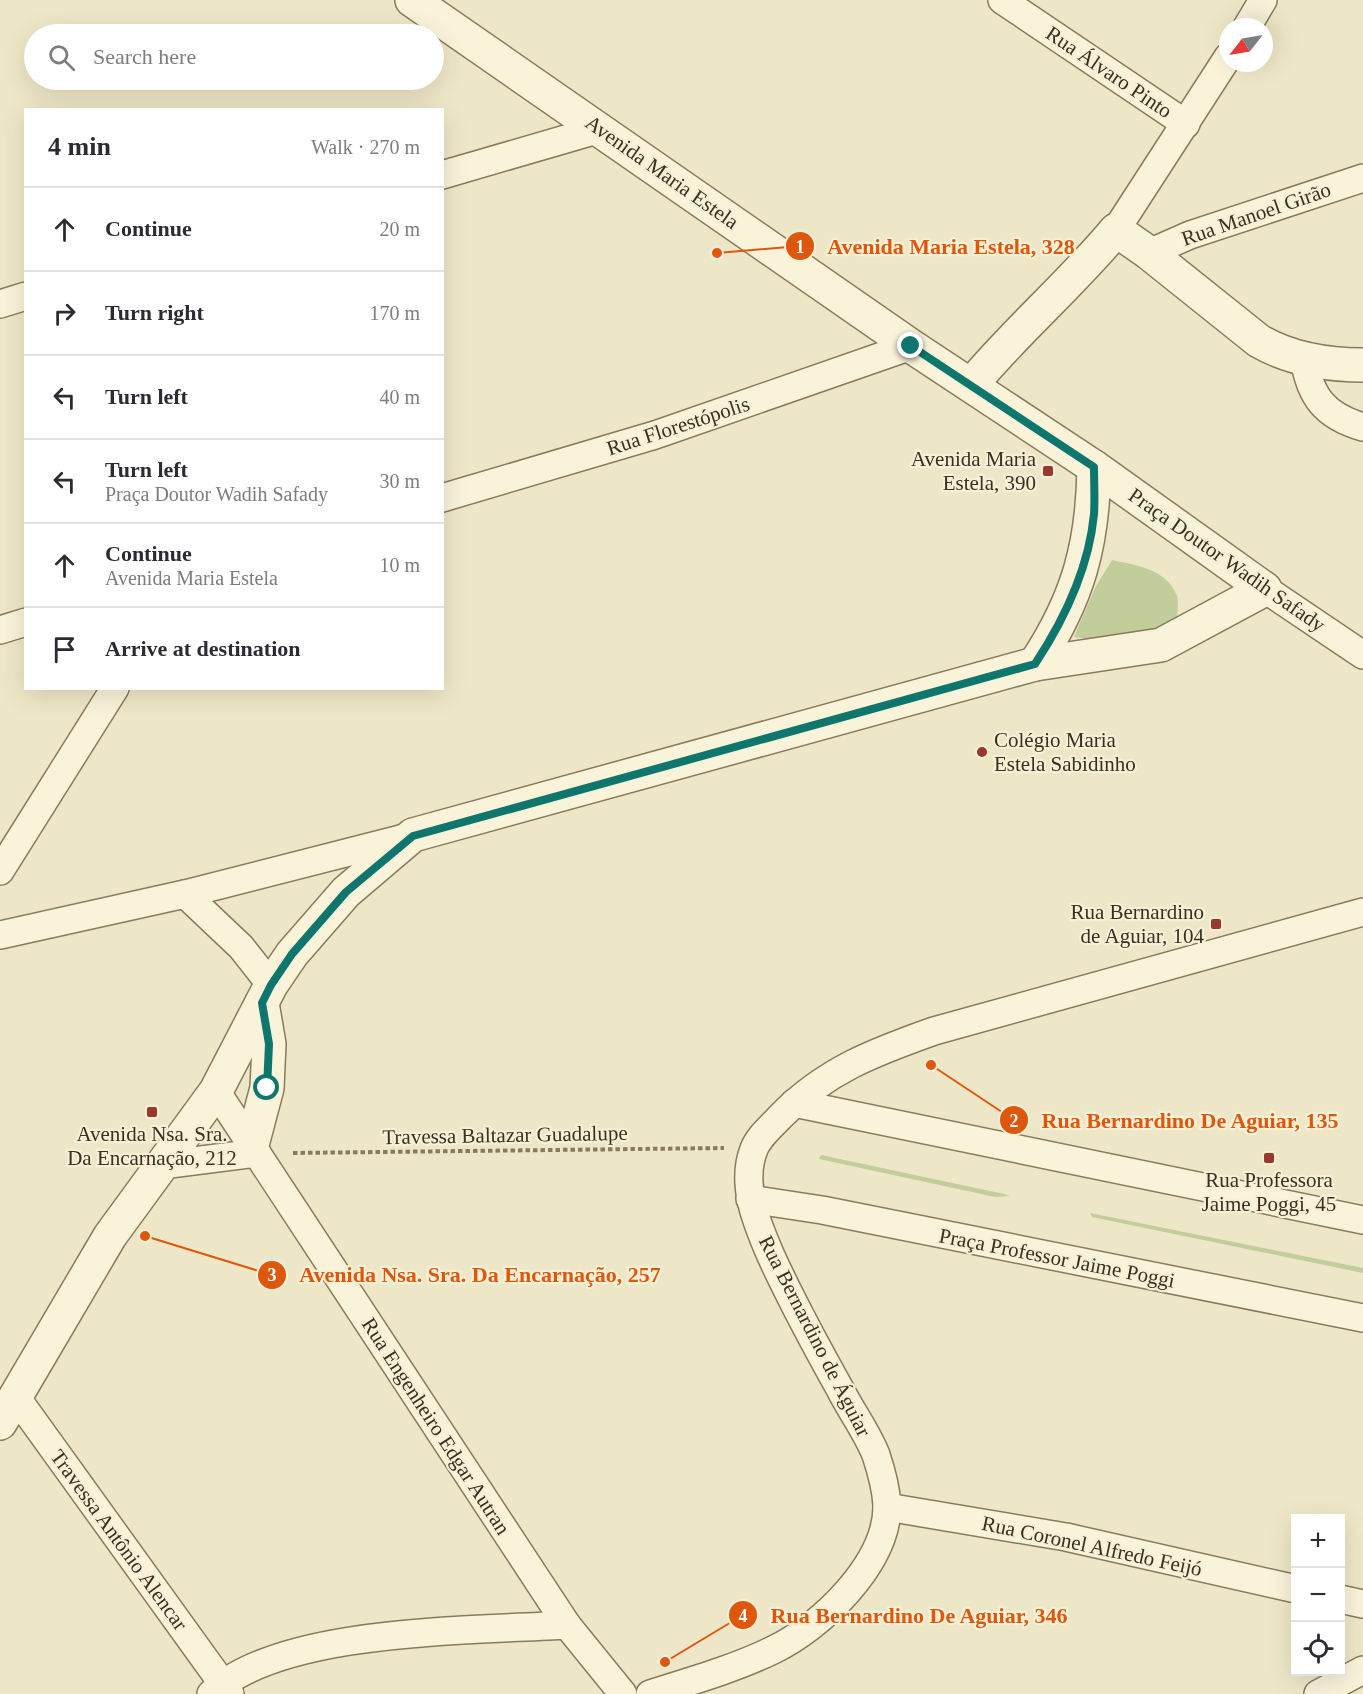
<!DOCTYPE html>
<html lang="en">
<head>
<meta charset="utf-8">
<style>
  body { margin:0; font-family:"Times New Roman",serif; background:#f2f2f3; color:#2b2b33 }
  .controls { position:absolute; right:18px; bottom:18px; display:grid; overflow:hidden; border-radius:0px; box-shadow:0 6px 24px #0002 }
  .controls button { width:54px; height:54px; display:grid; place-items:center; padding:0; border:0; border-bottom:2px solid #e1e1e2; background:#fff; color:#2b2b33; font:30px sans-serif }
  .compass { position:absolute; left:1219px; top:18px; width:54px; height:54px; border-radius:50%; background:#fff; box-shadow:0 6px 24px #0002; rotate:239deg }
  .stop { position:absolute; width:18px; height:18px; margin:-14px; border:4px solid #0f766e; border-radius:50%; background:#fff }
  .stop.end { background:#0f766e; border-color:#fff; box-shadow:0 2px 6px #0008 }
  .list { margin:0; padding:0; list-style:none }
  h2 { display:flex; justify-content:space-between; align-items:center; height:78px; margin:0; padding:0 24px; font-size:26px }
  h2 small { font-size:20px; font-weight:400; color:#7c7c81 }
  .list li { display:grid; grid-template-columns:39px 1fr auto; gap:18px; align-items:center; box-sizing:border-box; height:84px; padding:0 24px; border-top:2px solid #e1e1e2 }
  .list b { display:block; font-size:22px; white-space:nowrap }
  .list p { margin:0; font-size:20px; white-space:nowrap; color:#7c7c81 }
  .list em { font-size:20px; font-style:normal; color:#7c7c81 }
  .icon { flex:none; width:33px; height:33px; fill:none; stroke:currentColor; stroke-width:2; stroke-linecap:round; stroke-linejoin:round }
  .map { position:relative; flex:none; width:1363px; height:1694px; overflow:hidden }
  .search { position:absolute; background:#fff; box-shadow:0 6px 24px #0002; left:24px; top:24px; width:420px; height:66px; display:flex; align-items:center; gap:15px; box-sizing:border-box; padding:0 21px; border-radius:33px; color:#7c7c81; font-size:22px }
  .panel { position:absolute; background:#fff; box-shadow:0 6px 24px #0002; left:24px; top:108px; width:420px; height:582px; border-radius:0px }
  .map>svg:first-child { display:block }
  .green { fill:#c1cd9a }
  .lines { fill:none; stroke-linecap:round; stroke-linejoin:round }
  .minor-casing { stroke:#8a7a5c; stroke-width:30 }
  .tertiary-casing { stroke:#8a7a5c; stroke-width:36 }
  .path { stroke:#8a7a5c; stroke-width:4; stroke-dasharray:4.5 3; stroke-linecap:butt }
  .minor { stroke:#f9f3da; stroke-width:27 }
  .tertiary { stroke:#f9f3da; stroke-width:33 }
  .route { stroke:#0f766e; stroke-width:8 }
  .poi-dot { fill:#99382c; stroke:#f6f0d6; stroke-width:2 }
  .labels { text-anchor:middle; dominant-baseline:central; stroke-width:4.5; stroke-linejoin:round; paint-order:stroke }
  .street-label { font-size:21px; fill:#3a3020; stroke:#f6f0d6 }
  .poi-label { font-size:21px; fill:#3a3020; stroke:#f6f0d6; text-anchor:end }
  .leader { fill:none; stroke:#df570d; stroke-width:2 }
  .callout-dot { fill:#df570d; stroke:#f6f0d6; stroke-width:2 }
  .mark-label { font-size:18px; text-anchor:middle; font-weight:bold; fill:#fff }
  .callout-label { font-size:22px; text-anchor:middle; font-weight:bold; fill:#df570d; stroke:#f6f0d6; stroke-width:4.5; stroke-linejoin:round; paint-order:stroke }
</style>
</head>
<body>
<div class="map">
<svg width="1363" height="1694" viewBox="0 0 1363 1694">
  <rect width="100%" height="100%" fill="#eee7c7"/>
  <g class="green">
    <path d="M 1112,560 C 1136,565 1167,569 1177,596 C 1179,603 1177,613 1177,620 L 1122,644 L 1074,637 L 1095,588 Z"/>
    <polygon points="821,1155 1004,1194 1010,1196 995,1197 819,1159"/>
    <polygon points="1090,1213 1363,1268 1363,1273 1092,1217"/>
  </g>
  <g class="lines">
    <g class="minor-casing">
      <g id="minor">
        <polyline points="1002,0 1186,124"/>
        <polyline points="1247,27 1263,0"/>
        <polyline points="442,175 600,129"/>
        <polyline points="1116,230 1228,57"/>
        <polyline points="1149,253 1190,235 1363,178"/>
        <polyline points="0,304 26,296"/>
        <path d="M 1304,358 C 1310,397 1325,416 1363,427"/>
        <polyline points="442,498 655,435 911,346"/>
        <polyline points="1265,589 1363,655"/>
        <polyline points="0,630 26,622"/>
        <polyline points="0,871 115,688"/>
        <polyline points="185,894 241,947 271,985"/>
        <polyline points="0,935 185,894 412,836"/>
        <polyline points="216,1091 567,1625 623,1694"/>
        <polyline points="794,1103 1363,1220"/>
        <polyline points="162,1165 257,1153"/>
        <polyline points="750,1199 822,1210 1363,1318"/>
        <polyline points="16,1397 230,1694"/>
        <polyline points="887,1507 1066,1537 1296,1589"/>
        <polyline points="1340,1599 1363,1604"/>
        <path d="M 211,1694 C 280,1628 472,1631 567,1625"/>
        <path d="M 650,1694 C 691,1681 734,1669 773,1650 C 821,1627 888,1563 887,1505 C 886,1489 881,1470 876,1455 C 867,1432 851,1411 840,1389 C 816,1346 792,1302 771,1256 C 757,1224 740,1184 754,1149 C 759,1136 772,1126 781,1116 C 826,1070 875,1052 934,1031 L 1363,912"/>
        <polyline points="1318,1694 1363,1670"/>
      </g>
    </g>
    <g class="tertiary-casing">
      <g id="tertiary">
        <path d="M 972,384 C 1017,330 1071,284 1116,230 L 1149,253 L 1259,341 C 1290,359 1327,365 1363,365"/>
        <path d="M 1035,664 C 1078,599 1093,545 1094,467"/>
        <polyline points="252,1145 267,1088 269,1044 262,1003"/>
        <polyline points="0,1423 110,1236 216,1091 271,985 292,954 346,892 413,835 1035,664 1161,645 1265,589 1094,467 911,346 412,0"/>
      </g>
    </g>
    <polyline class="path" points="293,1153 724,1148"/>
    <use href="#minor" class="minor"/>
    <use href="#tertiary" class="tertiary"/>
  </g>
  <g class="lines">
    <path class="route" d="M 267,1088 L 269,1044 L 262,1003 L 271,985 L 292,954 L 346,892 L 413,836 L 1035,664 C 1064,620 1089,567 1094,514 C 1095,499 1094,483 1094,467 L 911,346"/>
  </g>
  <g class="poi-dot">
    <rect x="1042" y="465" width="12" height="12" rx="3"/>
    <circle cx="982" cy="752" r="6"/>
    <rect x="1210" y="918" width="12" height="12" rx="3"/>
    <rect x="146" y="1106" width="12" height="12" rx="3"/>
    <rect x="1263" y="1152" width="12" height="12" rx="3"/>
  </g>
  <g class="labels">
    <g class="street-label">
      <text transform="translate(1109 72) rotate(34)">Rua Álvaro Pinto</text>
      <text transform="translate(662 172) rotate(35)">Avenida Maria Estela</text>
      <text transform="translate(1256 214) rotate(-19)">Rua Manoel Girão</text>
      <text transform="translate(678 426) rotate(-18)">Rua Florestópolis</text>
      <text transform="translate(1227 560) rotate(35)">Praça Doutor Wadih Safady</text>
      <text transform="translate(505 1135) rotate(-1)">Travessa Baltazar Guadalupe</text>
      <text transform="translate(1057 1258) rotate(11)">Praça Professor Jaime Poggi</text>
      <text transform="translate(815 1336) rotate(63)">Rua Bernardino de Águiar</text>
      <text transform="translate(436 1426) rotate(57)">Rua Engenheiro Edgar Autran</text>
      <text transform="translate(119 1540) rotate(54)">Travessa Antônio Alencar</text>
      <text transform="translate(1092 1546) rotate(12)">Rua Coronel Alfredo Feijó</text>
    </g>
    <g class="poi-label">
      <text x="1036" y="459">Avenida Maria<tspan x="1036" dy="24">Estela, 390</tspan></text>
      <text x="994" y="740" text-anchor="start">Colégio Maria<tspan x="994" dy="24">Estela Sabidinho</tspan></text>
      <text x="1204" y="912">Rua Bernardino<tspan x="1204" dy="24">de Aguiar, 104</tspan></text>
      <text x="152" y="1134" text-anchor="middle">Avenida Nsa. Sra.<tspan x="152" dy="24">Da Encarnação, 212</tspan></text>
      <text x="1269" y="1180" text-anchor="middle">Rua Professora<tspan x="1269" dy="24">Jaime Poggi, 45</tspan></text>
    </g>
  </g>
  <path class="leader" d="M717 253L800 246M931 1065L1014 1120M145 1236L272 1275M665 1662L743 1615"/>
  <g class="callout-dot">
    <circle cx="717" cy="253" r="6"/>
    <circle cx="931" cy="1065" r="6"/>
    <circle cx="145" cy="1236" r="6"/>
    <circle cx="665" cy="1662" r="6"/>
    <circle cx="800" cy="246" r="15"/>
    <circle cx="1014" cy="1120" r="15"/>
    <circle cx="272" cy="1275" r="15"/>
    <circle cx="743" cy="1615" r="15"/>
  </g>
  <g class="mark-label">
    <text x="800" y="253">1</text>
    <text x="1014" y="1127">2</text>
    <text x="272" y="1281">3</text>
    <text x="743" y="1622">4</text>
  </g>
  <g class="callout-label">
    <text x="951" y="254">Avenida Maria Estela, 328</text>
    <text x="1190" y="1128">Rua Bernardino De Aguiar, 135</text>
    <text x="480" y="1282">Avenida Nsa. Sra. Da Encarnação, 257</text>
    <text x="919" y="1623">Rua Bernardino De Aguiar, 346</text>
  </g>
</svg>
<div class="controls">
<button>+</button>
<button>−</button>
<button><svg class="icon" aria-label="locate" viewBox="0 0 24 24"><circle cx="12" cy="12" r="6"/><path d="M12 2v4M12 18v4M2 12h4M18 12h4"/></svg></button>
</div>
<svg class="compass" viewBox="-18 -18 36 36"><path d="M0-13l5 13h-10z" fill="#e53935"/><path d="M0 13l5-13h-10z" fill="#7c7c81"/></svg>
<div class="stop" style="left:267px;top:1088px"></div>
<div class="stop end" style="left:911px;top:346px"></div>
<div class="search"><svg class="icon" aria-label="search" viewBox="0 0 24 24"><circle cx="10" cy="10" r="6"/><path d="M15 15l6 6"/></svg>Search here</div>
<section class="panel">
<h2>4 min<small>Walk · 270 m</small></h2>
<ul class="list">
<li><svg class="icon" aria-label="ahead" viewBox="0 0 24 24"><path d="M12 20V5M6 11l6-6 6 6"/></svg><div><b>Continue</b></div><em>20 m</em></li>
<li><svg class="icon" aria-label="right" viewBox="0 0 24 24"><path d="M7 20v-9h11M14 6l5 5-5 5"/></svg><div><b>Turn right</b></div><em>170 m</em></li>
<li><svg class="icon" aria-label="left" viewBox="0 0 24 24"><path d="M17 20v-9H6M10 6l-5 5 5 5"/></svg><div><b>Turn left</b></div><em>40 m</em></li>
<li><svg class="icon" aria-label="left" viewBox="0 0 24 24"><path d="M17 20v-9H6M10 6l-5 5 5 5"/></svg><div><b>Turn left</b><p>Praça Doutor Wadih Safady</p></div><em>30 m</em></li>
<li><svg class="icon" aria-label="ahead" viewBox="0 0 24 24"><path d="M12 20V5M6 11l6-6 6 6"/></svg><div><b>Continue</b><p>Avenida Maria Estela</p></div><em>10 m</em></li>
<li><svg class="icon" aria-label="arrive" viewBox="0 0 24 24"><path d="M6 21V4h12l-3 4 3 4H6"/></svg><div><b>Arrive at destination</b></div></li>
</ul>
</section>
</div>
</body>
</html>
